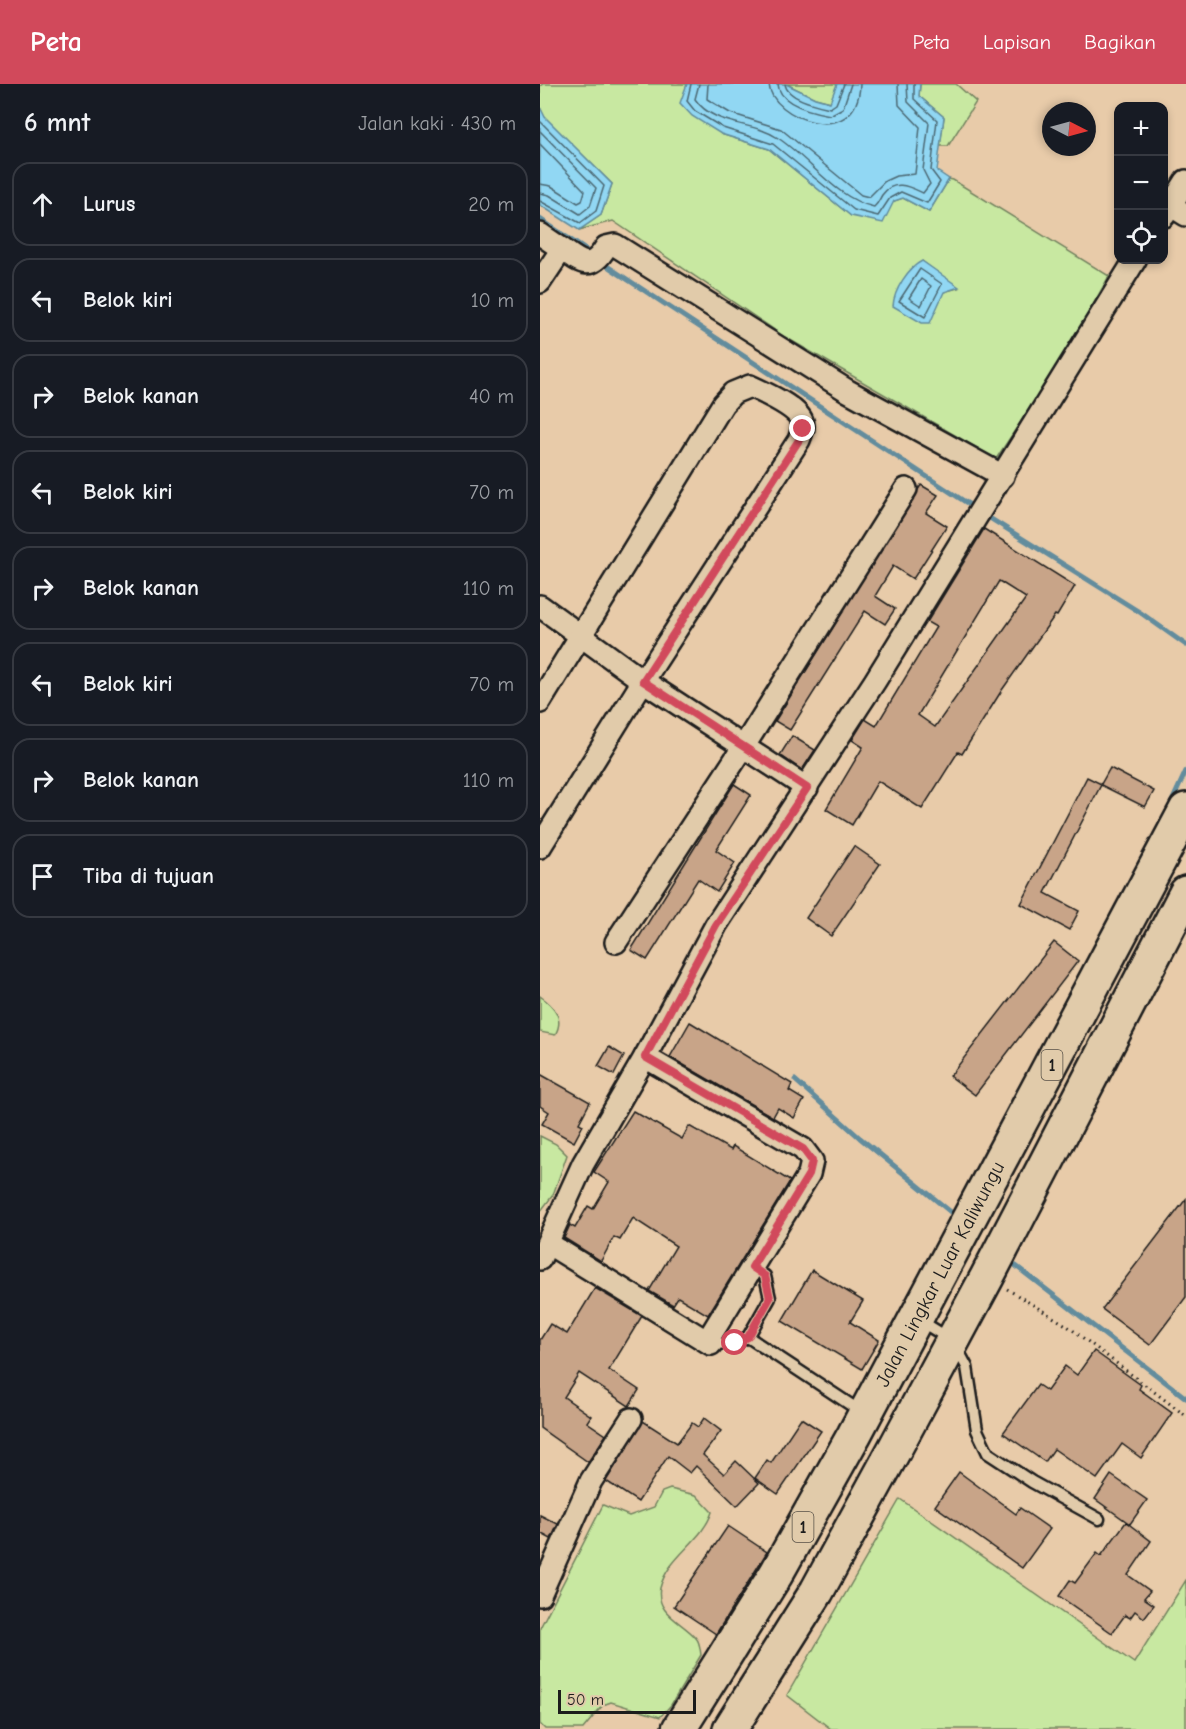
<!DOCTYPE html>
<html lang="id">
<head>
<meta charset="utf-8">
<style>
  body { margin:0; font-family:"Comic Neue",sans-serif; background:#242831; color:#f1f3f6 }
  .controls { position:absolute; right:18px; top:18px; display:grid; overflow:hidden; border-radius:12px; box-shadow:0 3px 9px #0003 }
  .controls button { width:54px; height:54px; display:grid; place-items:center; padding:0; border:0; border-bottom:2px solid #363941; background:#171b24; color:#f1f3f6; font:30px sans-serif }
  .compass { position:absolute; left:502px; top:18px; width:54px; height:54px; border-radius:50%; background:#171b24; box-shadow:0 3px 9px #0003; rotate:96deg }
  .scale { position:absolute; left:18px; bottom:15px; width:138px; box-sizing:border-box; padding-left:6px; border:3px solid #1c1c1c; border-top:0; font-size:16px; line-height:21px; white-space:nowrap; color:#1c1c1c; -webkit-text-stroke:4px #e1cbaa; paint-order:stroke }
  .stop { position:absolute; width:18px; height:18px; margin:-14px; border:4px solid #d1495b; border-radius:50%; background:#fff }
  .stop.end { background:#d1495b; border-color:#fff; box-shadow:0 2px 6px #0008 }
  .list { margin:0; padding:0; list-style:none }
  h2 { display:flex; justify-content:space-between; align-items:center; height:78px; margin:0; padding:0 24px; font-size:26px }
  h2 small { font-size:20px; font-weight:400; color:#9ea1a6 }
  .list li { display:grid; grid-template-columns:39px 1fr auto; gap:18px; align-items:center; box-sizing:border-box; height:84px; margin:0 12px 12px; padding:0 12px; border:2px solid #363941; border-radius:18px }
  .list b { display:block; font-size:22px; white-space:nowrap }
  .list em { font-size:20px; font-style:normal; color:#9ea1a6 }
  .icon { flex:none; width:33px; height:33px; fill:none; stroke:currentColor; stroke-width:2; stroke-linecap:round; stroke-linejoin:round }
  .map { position:relative; flex:none; width:646px; height:1645px; overflow:hidden }
  header { display:flex; align-items:center; gap:36px; box-sizing:border-box; height:84px; padding:0 30px; background:#d1495b; color:#fff }
  header strong { font-size:28px }
  nav { display:flex; gap:33px; margin-inline-start:auto; font-size:21px }
  main { display:flex }
  aside { flex:1; background:#171b24 }
  .map>svg:first-child { display:block }
  .green { fill:#c8e8a1; stroke:#72825e; stroke-width:1.5; fill-rule:evenodd }
  .water { fill:#91d7f3; stroke:#628c9d; stroke-width:1.5 }
  .lines { fill:none; stroke-linecap:round; stroke-linejoin:round }
  .shore { stroke:#4b6772; stroke-width:1.5 }
  .stream { stroke:#628c9d; stroke-width:5 }
  .building { fill:#c8a488; stroke:#1c1c1c; stroke-width:1.5; fill-rule:evenodd }
  .lane-casing { stroke:#1c1c1c; stroke-width:15 }
  .street-casing { stroke:#1c1c1c; stroke-width:26 }
  .highway-casing { stroke:#1c1c1c; stroke-width:38 }
  .path { stroke:#1c1c1c; stroke-width:3; stroke-dasharray:1.5 4.5; stroke-linecap:butt }
  .lane { stroke:#e1cbaa; stroke-width:10 }
  .street { stroke:#e1cbaa; stroke-width:21 }
  .highway { stroke:#e1cbaa; stroke-width:33 }
  .route { stroke:#d1495b; stroke-width:8 }
  .labels { text-anchor:middle; dominant-baseline:central; stroke-width:4.5; stroke-linejoin:round; paint-order:stroke }
  .shield { fill:#e1cbaa; stroke:#575047; stroke-width:1.5 }
  .shield-label { font-size:18px; font-weight:bold; fill:#1c1c1c }
  .street-label { font-size:20px; fill:#1c1c1c; stroke:#e1cbaa }
</style>
</head>
<body>
<header>
<strong>Peta</strong>
<nav><a>Peta</a><a>Lapisan</a><a>Bagikan</a></nav>
</header>
<main>
<aside>
<h2>6 mnt<small>Jalan kaki · 430 m</small></h2>
<ul class="list">
<li><svg class="icon" aria-label="ahead" viewBox="0 0 24 24"><path d="M12 20V5M6 11l6-6 6 6"/></svg><div><b>Lurus</b></div><em>20 m</em></li>
<li><svg class="icon" aria-label="left" viewBox="0 0 24 24"><path d="M17 20v-9H6M10 6l-5 5 5 5"/></svg><div><b>Belok kiri</b></div><em>10 m</em></li>
<li><svg class="icon" aria-label="right" viewBox="0 0 24 24"><path d="M7 20v-9h11M14 6l5 5-5 5"/></svg><div><b>Belok kanan</b></div><em>40 m</em></li>
<li><svg class="icon" aria-label="left" viewBox="0 0 24 24"><path d="M17 20v-9H6M10 6l-5 5 5 5"/></svg><div><b>Belok kiri</b></div><em>70 m</em></li>
<li><svg class="icon" aria-label="right" viewBox="0 0 24 24"><path d="M7 20v-9h11M14 6l5 5-5 5"/></svg><div><b>Belok kanan</b></div><em>110 m</em></li>
<li><svg class="icon" aria-label="left" viewBox="0 0 24 24"><path d="M17 20v-9H6M10 6l-5 5 5 5"/></svg><div><b>Belok kiri</b></div><em>70 m</em></li>
<li><svg class="icon" aria-label="right" viewBox="0 0 24 24"><path d="M7 20v-9h11M14 6l5 5-5 5"/></svg><div><b>Belok kanan</b></div><em>110 m</em></li>
<li><svg class="icon" aria-label="arrive" viewBox="0 0 24 24"><path d="M6 21V4h12l-3 4 3 4H6"/></svg><div><b>Tiba di tujuan</b></div></li>
</ul>
</aside>
<div class="map">
<svg width="646" height="1645" viewBox="0 0 646 1645">
  <rect width="100%" height="100%" fill="#e8cba9"/>
  <filter id="ink" filterUnits="userSpaceOnUse"><feTurbulence type="fractalNoise" baseFrequency=".0167" numOctaves="2"/><feDisplacementMap in="SourceGraphic" scale="12" xChannelSelector="R" yChannelSelector="G"/><feConvolveMatrix kernelMatrix="1 2 1 2 8 2 1 2 1" color-interpolation-filters="sRGB"/></filter>
  <g filter="url(#ink)">
    <g class="green">
      <path d="M 3,0 L 147,0 L 181,50 L 229,65 L 311,132 L 363,114 L 389,128 L 409,95 L 413,96 L 569,192 L 526,269 L 456,375 L 245,253 L 73,137 L 39,146 L 61,131 L 72,100 L 4,33 L 0,23 L 0,2 ZM 382,177 L 418,204 L 404,208 Z"/>
      <polygon points="246,0 297,0 298,1 291,18 275,14"/>
      <polygon points="380,0 416,0 436,18 408,62 400,62 404,33 379,12"/>
      <path d="M 0,912 C 14,922 25,934 15,951 L 0,948 Z"/>
      <polygon points="0,1052 16,1060 27,1071 13,1111 0,1128"/>
      <path d="M 130,1405 L 156,1411 L 172,1428 C 162,1458 128,1472 120,1504 C 115,1530 143,1538 156,1554 C 160,1558 160,1565 161,1571 L 131,1621 L 120,1633 L 71,1618 L 63,1621 L 43,1645 L 5,1645 L 0,1640 L 0,1544 L 63,1421 L 89,1432 L 114,1423 L 122,1408 Z"/>
      <polygon points="360,1415 594,1579 646,1496 646,1645 291,1645 247,1611"/>
    </g>
    <g class="water">
      <polygon points="147,0 246,0 275,14 290,18 297,0 380,0 379,12 404,33 397,87 409,95 389,128 363,114 354,117 343,139 311,132 229,65 181,50 152,32 140,19"/>
      <polygon points="0,23 5,33 72,100 61,131 39,146 0,121"/>
      <path d="M 382,177 L 419,203 L 404,208 L 390,239 L 382,239 L 353,222 C 354,206 368,184 382,177 Z"/>
    </g>
    <g class="lines">
      <g class="shore">
        <polyline points="151,0 147,17 155,27 183,44 233,60 314,126 338,132 350,114 361,108 387,119 400,98 391,86 397,36 374,15 374,0"/>
        <path d="M 159,0 L 155,15 C 174,43 213,37 238,54 C 270,75 296,115 334,123 C 338,120 339,116 342,111 C 354,94 370,103 383,109 L 390,100 L 383,86 L 389,39 L 368,18 L 367,0"/>
        <polyline points="168,0 167,15 190,29 241,45 321,111 329,113 345,97 356,92 375,90 380,43 359,21 358,0"/>
        <path d="M 229,0 C 230,34 318,67 320,0"/>
        <path d="M 238,0 C 239,20 273,28 290,31 L 303,24 L 311,0"/>
        <path d="M 245,0 C 247,15 277,21 290,24 L 296,20 L 304,0"/>
        <polyline points="0,37 64,102 56,127 40,139 0,117"/>
        <polyline points="0,47 56,104 50,122 40,130 9,111 0,109"/>
        <polyline points="0,60 45,107 42,117 38,119 11,102 0,100"/>
        <polygon points="380,185 402,200 385,233 359,217"/>
        <polygon points="381,195 391,202 381,222 369,214"/>
      </g>
      <g class="stream">
        <polyline points="0,135 53,171"/>
        <polyline points="61,178 430,421"/>
        <polyline points="448,433 601,529 646,561"/>
        <polyline points="629,724 646,687"/>
        <polyline points="255,996 320,1054 418,1134"/>
        <polyline points="476,1182 646,1314"/>
      </g>
    </g>
    <g class="building">
      <polygon points="381,401 398,411 386,429 407,442 373,495 353,482 335,512 355,525 345,540 325,527 250,646 235,637"/>
      <path d="M 444,445 L 535,502 L 517,532 L 515,531 L 462,606 L 422,670 L 418,668 L 382,725 L 338,697 L 312,741 L 286,725 L 323,663 L 312,656 L 325,635 L 336,642 L 396,543 L 387,538 ZM 459,497 L 486,514 L 395,643 L 378,631 Z"/>
      <polygon points="252,652 275,666 262,686 240,671"/>
      <polygon points="570,684 614,707 605,723 561,701 505,809 539,827 529,846 481,820 547,693 561,700"/>
      <polygon points="194,700 211,711 176,766 195,779 177,808 158,795 107,876 91,866"/>
      <polygon points="314,762 340,780 291,852 266,834"/>
      <polygon points="514,858 538,877 435,1011 410,992"/>
      <polygon points="150,938 252,1000 249,1007 264,1016 254,1034 238,1024 233,1033 130,973"/>
      <polygon points="69,963 84,972 74,991 58,982"/>
      <polygon points="0,990 50,1018 39,1039 43,1041 34,1058 2,1040 9,1028 0,1022"/>
      <polygon points="93,1027 142,1055 149,1042 191,1066 193,1062 250,1097 168,1231 138,1213 133,1221 109,1207 136,1162 93,1134 80,1156 74,1153 61,1177 24,1154 30,1141 35,1144 48,1122 53,1125 69,1098 54,1088"/>
      <polygon points="646,1115 646,1213 610,1261 562,1225"/>
      <polygon points="272,1186 323,1217 310,1238 339,1256 322,1285 242,1237"/>
      <polygon points="55,1204 102,1232 69,1286 99,1306 89,1322 39,1289 24,1313 51,1332 47,1338 66,1351 48,1378 0,1344 0,1256 10,1240 27,1250"/>
      <polygon points="554,1267 601,1301 599,1305 632,1329 601,1374 582,1360 557,1395 514,1365 505,1378 463,1349 498,1301 507,1307 525,1282 537,1291"/>
      <polygon points="164,1334 181,1347 163,1371 184,1390 196,1377 219,1399 197,1422 156,1382 150,1389 128,1372 98,1418 66,1397 103,1337 137,1359 152,1339 158,1343"/>
      <polygon points="261,1334 281,1347 238,1410 215,1394 227,1376 231,1379"/>
      <polygon points="419,1388 476,1430 480,1424 510,1445 482,1484 395,1422"/>
      <polygon points="571,1391 607,1416 590,1440 555,1415"/>
      <polygon points="0,1431 18,1440 11,1455 0,1449"/>
      <polygon points="586,1438 611,1457 588,1491 610,1507 604,1514 614,1521 604,1534 595,1527 590,1534 585,1531 572,1549 519,1512 530,1496 535,1499 557,1469 561,1472"/>
      <polygon points="188,1442 227,1468 176,1550 134,1522"/>
    </g>
    <g class="lines">
      <g class="lane-casing">
        <g id="lane">
          <polyline points="379,1236 413,1257 427,1283 437,1346 448,1369 492,1398 559,1435"/>
          <polyline points="208,1253 230,1214 225,1192 212,1183"/>
          <polyline points="171,1260 195,1259 208,1253 323,1329"/>
        </g>
      </g>
      <g class="street-casing">
        <g id="street">
          <polyline points="630,121 646,131"/>
          <polyline points="624,132 646,97"/>
          <polyline points="0,150 22,165"/>
          <path d="M 0,198 L 22,165 C 41,179 51,188 66,163 L 75,161 L 308,307 L 463,392"/>
          <polyline points="0,522 103,597 267,704"/>
          <path d="M 0,618 L 183,320 L 193,309 L 210,302 C 223,308 257,323 262,337 C 265,343 261,350 259,356 L 103,597 L 0,763"/>
          <polyline points="76,858 204,662 366,405"/>
          <polyline points="105,973 263,1065 272,1077 269,1090 167,1257"/>
          <polyline points="9,1160 171,1260"/>
          <polyline points="0,1175 43,1080 105,973 176,841 335,597 595,176"/>
          <polyline points="0,1511 51,1397 91,1335"/>
        </g>
      </g>
      <g class="highway-casing">
        <g id="highway">
          <polyline points="139,1645 236,1490 314,1351 646,726"/>
          <polyline points="190,1645 277,1507 353,1368 447,1193 646,809"/>
        </g>
      </g>
      <polyline class="path" points="467,1205 526,1241 646,1332"/>
      <use href="#lane" class="lane"/>
      <use href="#street" class="street"/>
      <use href="#highway" class="highway"/>
    </g>
  </g>
  <g class="lines" filter="url(#ink)">
    <polyline class="route" points="195,1259 208,1253 230,1214 225,1192 212,1183 269,1090 272,1077 263,1065 105,973 176,841 267,704 103,597 259,356 263,345"/>
  </g>
  <g class="labels">
    <g class="shield">
      <rect x="501.5" y="966" width="21" height="30" rx="4.5"/>
      <rect x="252.5" y="1428" width="21" height="30" rx="4.5"/>
    </g>
    <g class="shield-label">
      <text x="512" y="981">1</text>
      <text x="263" y="1443">1</text>
    </g>
    <g class="street-label">
      <text transform="translate(400 1190) rotate(-62)">Jalan Lingkar Luar Kaliwungu</text>
    </g>
  </g>
</svg>
<div class="controls">
<button>+</button>
<button>−</button>
<button><svg class="icon" aria-label="locate" viewBox="0 0 24 24"><circle cx="12" cy="12" r="6"/><path d="M12 2v4M12 18v4M2 12h4M18 12h4"/></svg></button>
</div>
<svg class="compass" viewBox="-18 -18 36 36"><path d="M0-13l5 13h-10z" fill="#e53935"/><path d="M0 13l5-13h-10z" fill="#9ea1a6"/></svg>
<div class="scale">50 m</div>
<div class="stop" style="left:195px;top:1259px"></div>
<div class="stop end" style="left:263px;top:345px"></div>
</div>
</main>
</body>
</html>
